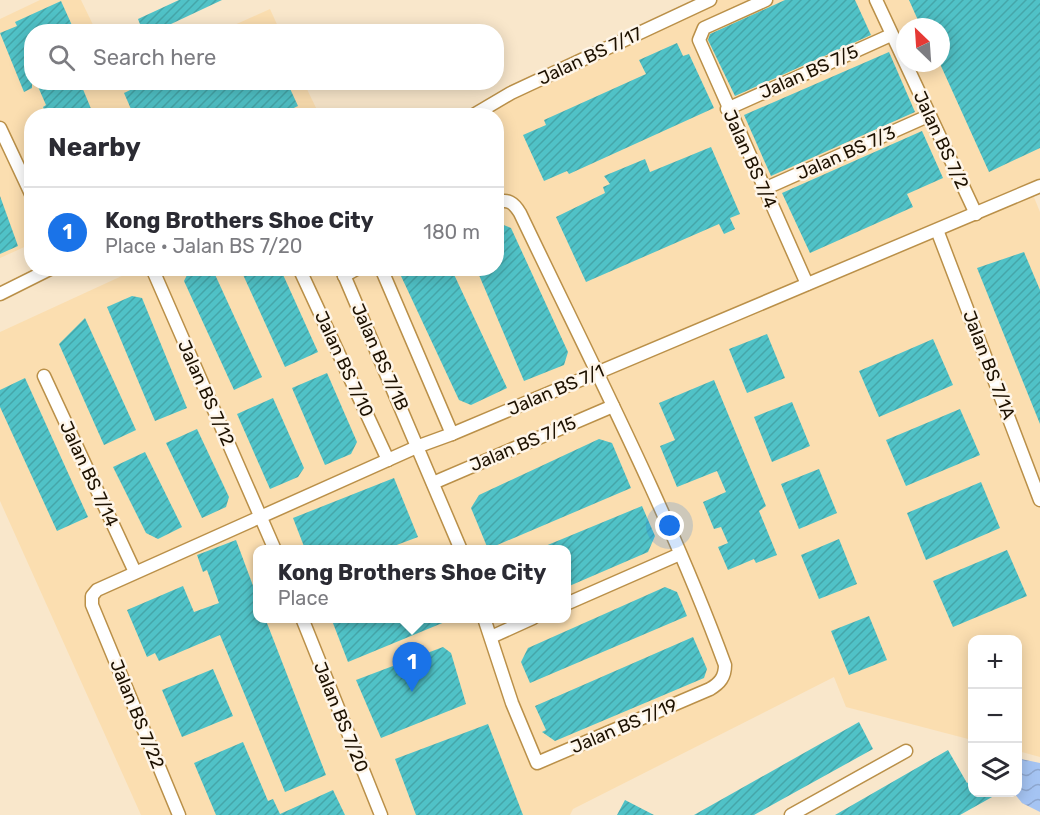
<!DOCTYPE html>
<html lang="en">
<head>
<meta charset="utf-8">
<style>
  body { margin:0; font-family:Rubik,sans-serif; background:#f7f7f7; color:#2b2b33 }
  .controls { position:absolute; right:18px; bottom:18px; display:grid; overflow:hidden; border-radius:12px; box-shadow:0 3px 15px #0003 }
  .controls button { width:54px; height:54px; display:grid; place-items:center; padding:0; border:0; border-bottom:2px solid #e1e1e2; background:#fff; color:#2b2b33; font:30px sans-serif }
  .compass { position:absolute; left:896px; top:18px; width:54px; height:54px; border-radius:50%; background:#fff; box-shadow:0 3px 15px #0003; rotate:335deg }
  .you { position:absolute; left:670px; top:526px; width:21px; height:21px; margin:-15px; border:4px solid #fff; border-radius:50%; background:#1a73e8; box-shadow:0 0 0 9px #1a73e833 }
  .badge { display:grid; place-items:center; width:39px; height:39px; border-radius:50%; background:#1a73e8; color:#fff; font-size:20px; font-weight:700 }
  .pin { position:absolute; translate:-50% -50px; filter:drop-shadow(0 2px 3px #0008) }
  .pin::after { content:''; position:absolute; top:32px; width:21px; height:18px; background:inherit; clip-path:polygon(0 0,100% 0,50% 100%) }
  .popup { position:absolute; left:253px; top:545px; width:318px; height:78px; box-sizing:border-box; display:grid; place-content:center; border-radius:12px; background:#fff; filter:drop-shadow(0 2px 4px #0005); font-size:20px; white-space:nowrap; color:#7c7c81 }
  .popup b { font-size:22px; color:#2b2b33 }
  .popup::after { content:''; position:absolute; left:50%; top:100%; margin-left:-12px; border:12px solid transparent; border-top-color:#fff }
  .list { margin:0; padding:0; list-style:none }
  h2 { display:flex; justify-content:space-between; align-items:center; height:78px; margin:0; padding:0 24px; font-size:26px }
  h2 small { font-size:20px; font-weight:400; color:#7c7c81 }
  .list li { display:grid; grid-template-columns:39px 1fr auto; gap:18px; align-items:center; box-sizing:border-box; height:90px; padding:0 24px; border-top:2px solid #e1e1e2 }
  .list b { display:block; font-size:22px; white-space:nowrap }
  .list p { margin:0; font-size:20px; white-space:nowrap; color:#7c7c81 }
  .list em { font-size:20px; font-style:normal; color:#7c7c81 }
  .icon { flex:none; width:33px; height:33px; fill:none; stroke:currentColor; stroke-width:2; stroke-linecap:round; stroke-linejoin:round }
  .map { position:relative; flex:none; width:1040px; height:815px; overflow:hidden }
  .search { position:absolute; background:#fff; box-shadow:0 3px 15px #0003; left:24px; top:24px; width:480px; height:66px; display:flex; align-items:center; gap:15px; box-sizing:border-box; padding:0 21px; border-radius:24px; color:#7c7c81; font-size:22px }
  .panel { position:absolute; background:#fff; box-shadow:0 3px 15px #0003; left:24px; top:108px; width:480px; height:168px; border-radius:24px }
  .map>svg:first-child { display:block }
  .built { fill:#fbdeb0; fill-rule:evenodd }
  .water { fill:url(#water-waves) }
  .building { fill:url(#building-hatch) }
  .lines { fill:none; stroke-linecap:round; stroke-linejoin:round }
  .minor-casing { stroke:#ba9049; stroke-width:15 }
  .minor { stroke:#fff; stroke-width:12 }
  .labels { text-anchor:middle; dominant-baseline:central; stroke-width:5; stroke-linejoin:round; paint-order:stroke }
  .street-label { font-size:18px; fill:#1d1100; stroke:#fef5e8 }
</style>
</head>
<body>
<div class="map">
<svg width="1040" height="815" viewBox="0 0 1040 815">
  <defs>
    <pattern id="water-waves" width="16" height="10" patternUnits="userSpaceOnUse" patternTransform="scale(1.5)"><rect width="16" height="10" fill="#a5c4f3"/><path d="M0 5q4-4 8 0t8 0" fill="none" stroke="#8ea7cf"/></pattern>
    <pattern id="building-hatch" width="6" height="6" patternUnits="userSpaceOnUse" patternTransform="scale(1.5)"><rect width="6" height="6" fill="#50c2c7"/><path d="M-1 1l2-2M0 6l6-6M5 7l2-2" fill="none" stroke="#45a6a9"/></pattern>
  </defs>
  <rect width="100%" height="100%" fill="#f9e7cb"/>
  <g class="built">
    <polygon points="40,0 81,0 96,31 32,32 32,82 304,83 318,112 309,116 32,116 31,244 0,258 0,19"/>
    <path d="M 714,0 L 1040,0 L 1040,182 L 1029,185 L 1040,212 L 1040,757 L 1018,751 L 1018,640 L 972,640 L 972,740 L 846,707 L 834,677 L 573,809 L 570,815 L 141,815 L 0,501 L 0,332 L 137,269 L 496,268 L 496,116 L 466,115 ZM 905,27 L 941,27 L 941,63 L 905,63 ZM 258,550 L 566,550 L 566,618 L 258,618 Z"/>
    <polygon points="270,9 280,31 221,31"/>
  </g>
  <polygon class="water" points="1021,759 1040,763 1040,812 1022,803 1014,793 1018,792 1018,766"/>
  <g class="building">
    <polygon points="179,0 222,0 154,32 143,32 138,19"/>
    <polygon points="785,0 855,0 871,35 735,96 708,40 710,34"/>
    <polygon points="909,0 1040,0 1040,148 989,172 941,66 941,27 921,27"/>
    <polygon points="61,1 75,32 32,32 32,88 24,92 0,33 17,26 15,22"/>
    <polygon points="677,43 683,56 689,54 714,108 569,174 567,171 544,181 523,135 546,125 544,120 646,74 639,60"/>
    <polygon points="889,52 915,112 771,176 744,115"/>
    <polygon points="36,82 80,82 94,116 46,116 43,107 46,105"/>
    <polygon points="147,82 287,82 298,106 277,116 134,116 124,93"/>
    <polygon points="922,131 943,178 907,194 913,207 810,253 782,193"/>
    <polygon points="711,147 740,214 730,218 735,229 724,234 719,224 586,282 556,217 605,193 603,187 610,184 604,176 645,159 650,172"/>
    <polygon points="0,196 18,246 0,254"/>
    <polygon points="496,222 511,228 568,352 564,365 524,381 476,268 496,268"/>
    <polygon points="1024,252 1040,290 1040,424 977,268"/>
    <polygon points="195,268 212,268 262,377 234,390 184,281 189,271"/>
    <polygon points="240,268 280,268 318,352 285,367"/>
    <polygon points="404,268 451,268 507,388 471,405 459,400 401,276"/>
    <polygon points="132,296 142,298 187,408 155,421 107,307"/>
    <polygon points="85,318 136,430 104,445 59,344"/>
    <polygon points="767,334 785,378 747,393 729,349"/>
    <polygon points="933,339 953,385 879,417 859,371"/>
    <polygon points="327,373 357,442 351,454 325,465 292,388"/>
    <polygon points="25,378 88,517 57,531 0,407 0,390"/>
    <polygon points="714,380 766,506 759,511 777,555 756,563 754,559 728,570 718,547 728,543 721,527 714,529 703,502 726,492 717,471 677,487 660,446 675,440 659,403"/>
    <polygon points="273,398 304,468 298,477 270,489 237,414"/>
    <polygon points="792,402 810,446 772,462 754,417"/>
    <polygon points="960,409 980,455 906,486 886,440"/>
    <polygon points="197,429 229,497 226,507 202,518 166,443"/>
    <polygon points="599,439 612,443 631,488 488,549 471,508 479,495"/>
    <polygon points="145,452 182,527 158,539 146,533 113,467"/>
    <polygon points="819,469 837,513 799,529 781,484"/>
    <polygon points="394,478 418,537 386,549 305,549 293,518"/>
    <polygon points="981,482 1000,528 926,560 907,513"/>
    <polygon points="642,506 655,536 648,552 567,587 567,549 538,549"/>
    <polygon points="839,539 857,584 819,599 801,555"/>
    <polygon points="236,540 258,599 258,618 265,618 326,775 285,792 220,635 159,661 155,653 147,657 127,610 183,586 194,612 219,603 207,570 203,572 197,555"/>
    <polygon points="1007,550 1027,596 953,627 933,581"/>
    <polygon points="665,587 677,592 687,616 530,683 521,662 528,648"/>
    <polygon points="869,616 887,660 849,675 831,631"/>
    <polygon points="331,618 452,618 452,619 348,662"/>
    <polygon points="693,637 707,669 704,678 555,741 542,732 546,730 535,706"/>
    <polygon points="443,647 451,653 466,704 381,738 356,680"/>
    <polygon points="213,669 233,716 182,737 162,690"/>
    <polygon points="859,722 873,749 754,815 694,815"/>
    <polygon points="488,724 523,815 416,815 395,759"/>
    <polygon points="243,742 268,801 273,799 280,814 333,790 345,815 216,815 194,763"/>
    <polygon points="948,750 967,783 972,780 972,792 1001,792 960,815 835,815"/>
    <polygon points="625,800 654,815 617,815"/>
  </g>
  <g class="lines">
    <g class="minor-casing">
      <g id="minor">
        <polyline points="766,0 704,28 699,40 807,284"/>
        <polyline points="876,0 976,214"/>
        <polyline points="727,109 891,35"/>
        <polyline points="472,116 511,93 710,0"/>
        <polyline points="0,128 32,196"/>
        <polyline points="764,189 928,116"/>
        <polyline points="937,230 1040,500"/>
        <polyline points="152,268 275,550"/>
        <polyline points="299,268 388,460"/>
        <polyline points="341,268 461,550"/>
        <polyline points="381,268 452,434"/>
        <polyline points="344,276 358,268"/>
        <polyline points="0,294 52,268"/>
        <polyline points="44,376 135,572"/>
        <polyline points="433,483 613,406"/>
        <polyline points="566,604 680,554"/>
        <polyline points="302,618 381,815"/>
        <path d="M 484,618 L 512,703 L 537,763 L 710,689 C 720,683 725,677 725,665 C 668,510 591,362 520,213 C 514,203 508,198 496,203"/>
        <polyline points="491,637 533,618"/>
        <polyline points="179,815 92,605 92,596 97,590 419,446 452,434 1040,186"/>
        <polyline points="791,815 906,751"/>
      </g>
    </g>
    <use href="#minor" class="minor"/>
  </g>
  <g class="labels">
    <g class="street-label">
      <text transform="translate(590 56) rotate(-25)">Jalan BS 7/17</text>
      <text transform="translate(809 72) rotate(-24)">Jalan BS 7/5</text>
      <text transform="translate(941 140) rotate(65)">Jalan BS 7/2</text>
      <text transform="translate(846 153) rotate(-24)">Jalan BS 7/3</text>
      <text transform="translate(750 159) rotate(66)">Jalan BS 7/4</text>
      <text transform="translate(380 357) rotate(66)">Jalan BS 7/1B</text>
      <text transform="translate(344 364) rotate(65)">Jalan BS 7/10</text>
      <text transform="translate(989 365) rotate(69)">Jalan BS 7/1A</text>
      <text transform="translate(556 390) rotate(-23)">Jalan BS 7/1</text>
      <text transform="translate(206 393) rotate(66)">Jalan BS 7/12</text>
      <text transform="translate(523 444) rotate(-23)">Jalan BS 7/15</text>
      <text transform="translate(89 474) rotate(65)">Jalan BS 7/14</text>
      <text transform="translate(137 714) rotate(68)">Jalan BS 7/22</text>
      <text transform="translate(341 717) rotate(68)">Jalan BS 7/20</text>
      <text transform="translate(624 726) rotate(-23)">Jalan BS 7/19</text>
    </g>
  </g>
</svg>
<div class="controls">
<button>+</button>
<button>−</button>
<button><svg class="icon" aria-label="layers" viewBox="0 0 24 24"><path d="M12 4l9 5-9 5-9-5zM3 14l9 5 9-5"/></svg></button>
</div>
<svg class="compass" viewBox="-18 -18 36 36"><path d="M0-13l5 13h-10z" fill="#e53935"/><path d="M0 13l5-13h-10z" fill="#7c7c81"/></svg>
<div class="you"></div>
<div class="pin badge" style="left:412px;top:692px">1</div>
<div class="popup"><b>Kong Brothers Shoe City</b>Place</div>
<div class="search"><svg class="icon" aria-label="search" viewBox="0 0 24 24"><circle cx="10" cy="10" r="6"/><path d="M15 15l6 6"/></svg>Search here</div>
<section class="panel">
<h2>Nearby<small></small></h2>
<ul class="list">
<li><span class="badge">1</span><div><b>Kong Brothers Shoe City</b><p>Place · Jalan BS 7/20</p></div><em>180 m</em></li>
</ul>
</section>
</div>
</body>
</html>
